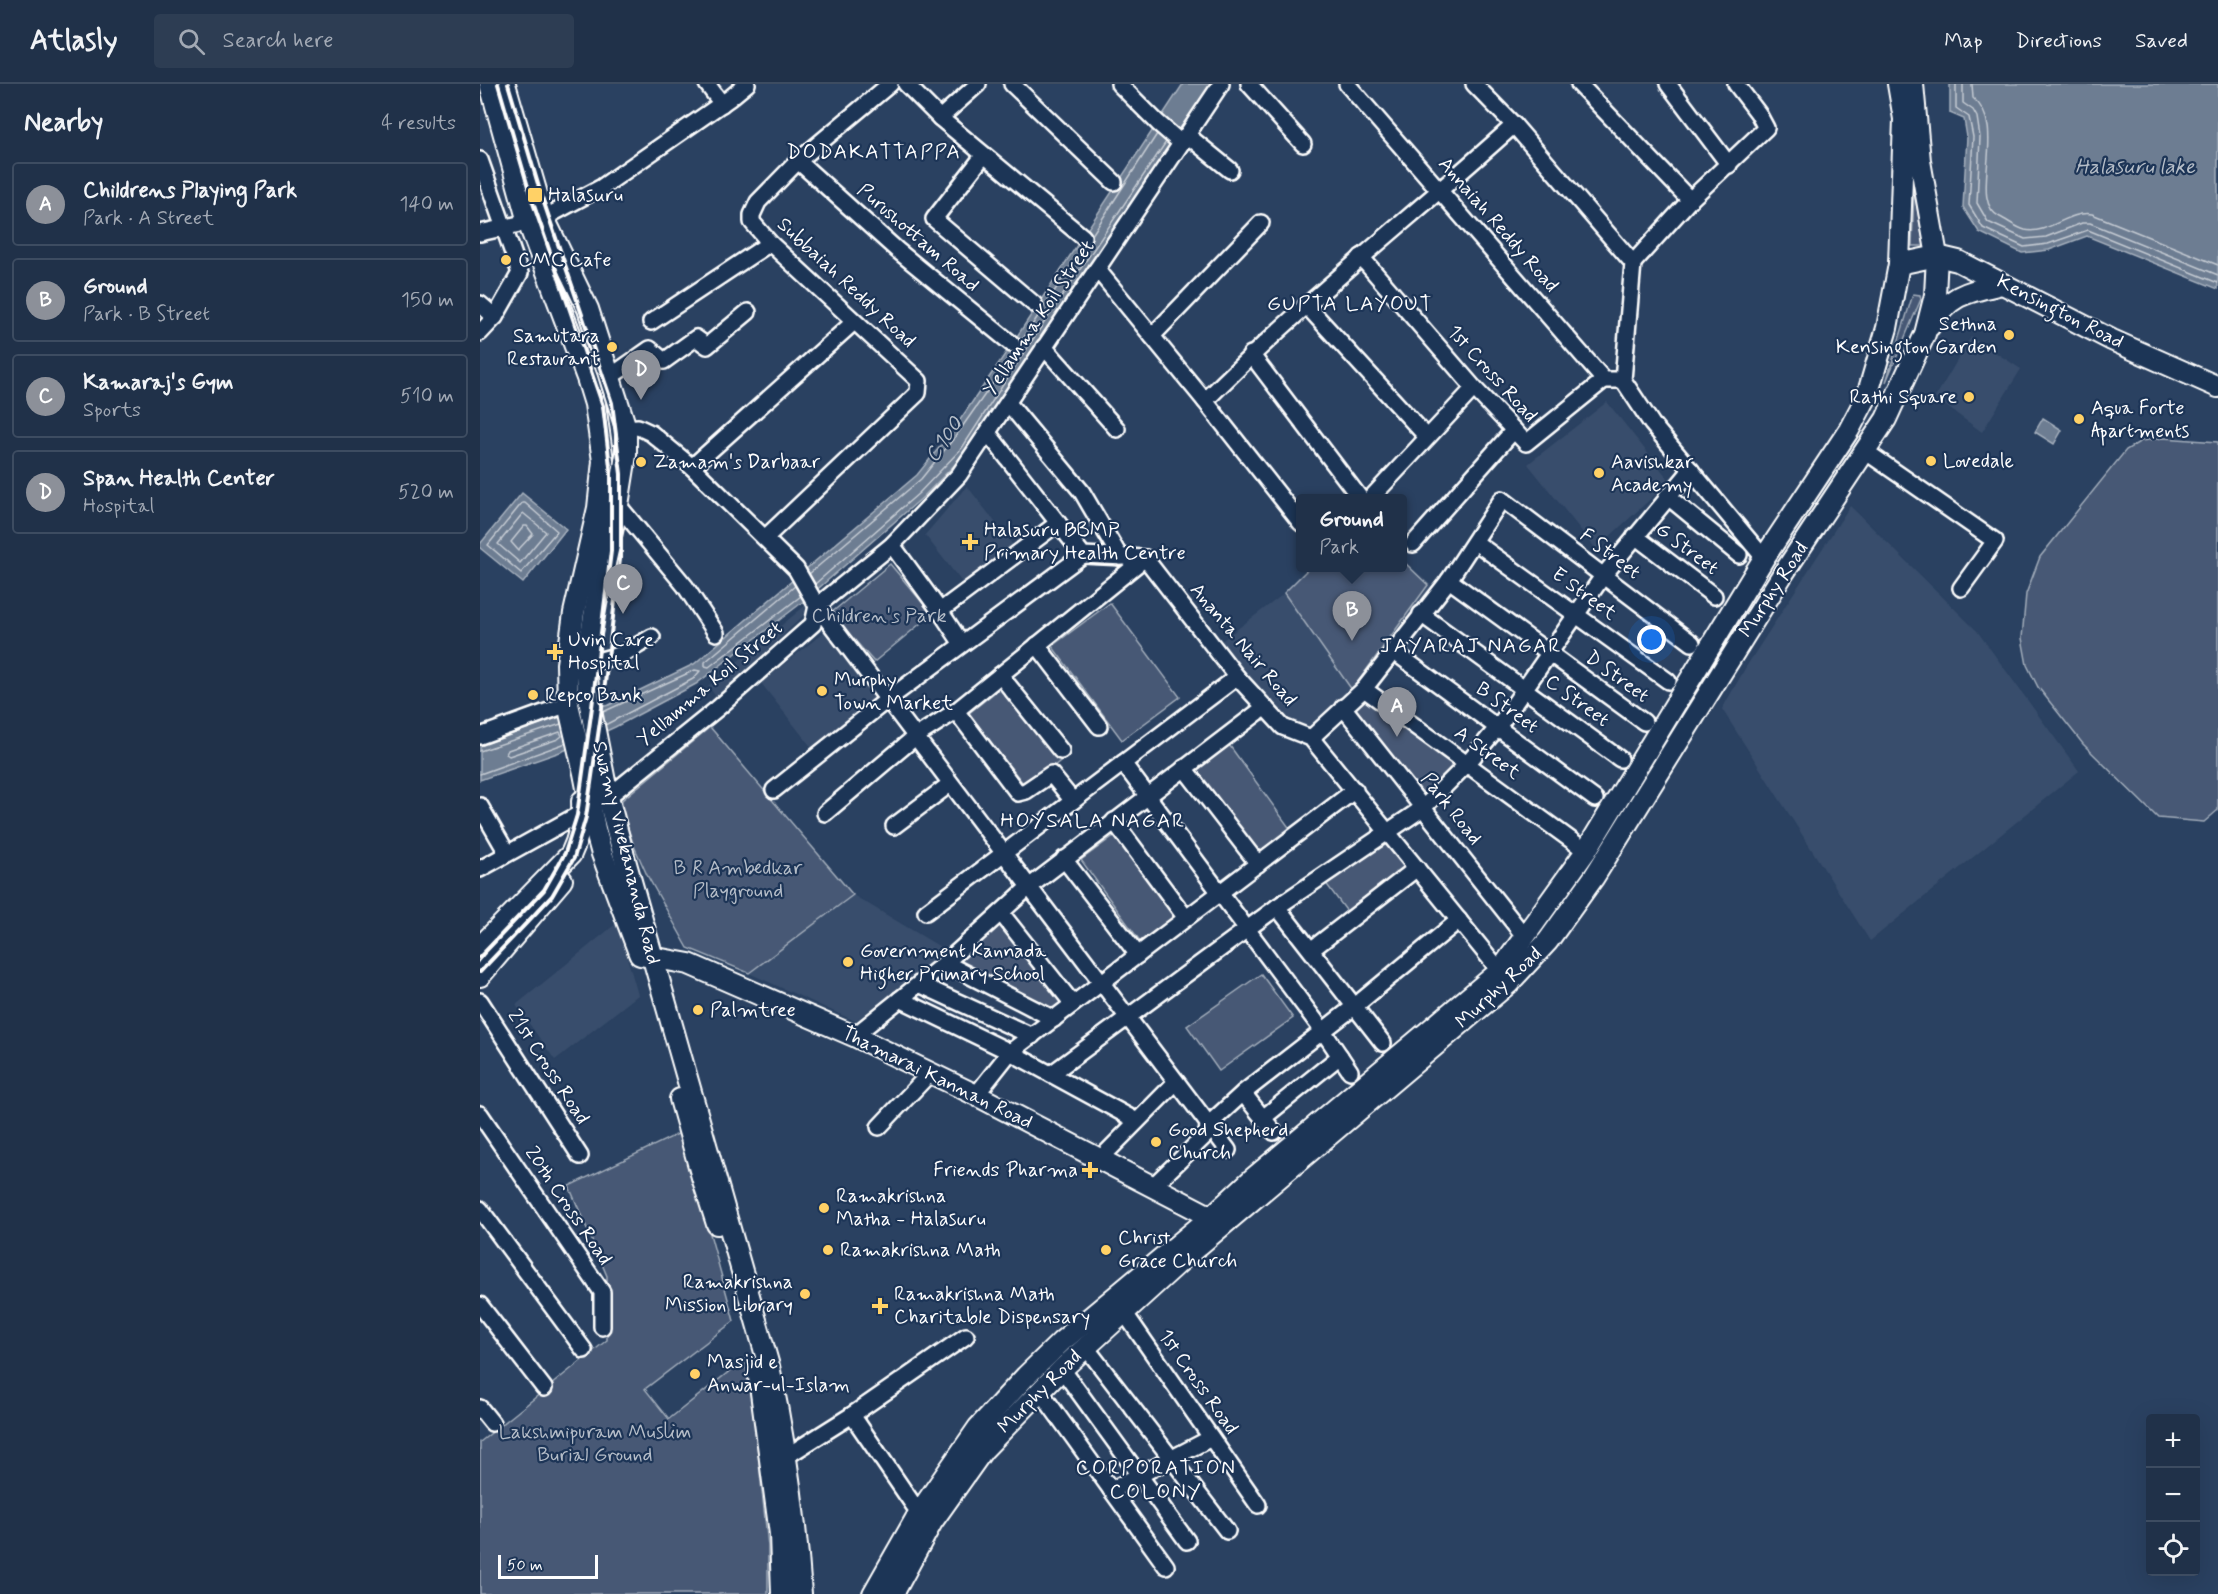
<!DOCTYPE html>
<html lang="en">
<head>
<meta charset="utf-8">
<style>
  body { margin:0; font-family:Mynerve,sans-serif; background:#2d3d53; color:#f1f3f6 }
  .controls { position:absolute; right:18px; bottom:18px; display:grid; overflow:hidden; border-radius:6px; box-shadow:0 6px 24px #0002 }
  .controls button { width:54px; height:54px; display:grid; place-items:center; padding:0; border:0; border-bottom:2px solid #3d4c61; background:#203149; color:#f1f3f6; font:30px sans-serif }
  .scale { position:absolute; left:18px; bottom:15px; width:100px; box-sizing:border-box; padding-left:6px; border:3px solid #fff; border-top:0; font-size:16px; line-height:21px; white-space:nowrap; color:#fff; -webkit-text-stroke:4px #1d3557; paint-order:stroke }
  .you { position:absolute; left:1172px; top:556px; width:21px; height:21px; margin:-15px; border:4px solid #fff; border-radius:50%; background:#1a73e8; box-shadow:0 0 0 9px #1a73e833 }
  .badge { display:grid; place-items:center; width:39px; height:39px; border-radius:50%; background:#8c9099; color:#fff; font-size:20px; font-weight:700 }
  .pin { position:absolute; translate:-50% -50px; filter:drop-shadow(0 2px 3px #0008) }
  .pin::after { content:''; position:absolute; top:32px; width:21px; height:18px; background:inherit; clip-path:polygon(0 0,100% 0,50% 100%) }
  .popup { position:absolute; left:816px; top:410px; width:111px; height:78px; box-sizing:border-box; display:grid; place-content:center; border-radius:6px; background:#203149; filter:drop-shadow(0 2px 4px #0005); font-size:20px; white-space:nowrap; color:#a2a9b4 }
  .popup b { font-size:22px; color:#f1f3f6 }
  .popup::after { content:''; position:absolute; left:50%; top:100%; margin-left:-12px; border:12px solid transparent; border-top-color:#203149 }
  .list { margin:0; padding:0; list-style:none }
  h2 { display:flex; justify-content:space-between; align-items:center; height:78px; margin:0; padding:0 24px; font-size:26px }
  h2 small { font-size:20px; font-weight:400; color:#a2a9b4 }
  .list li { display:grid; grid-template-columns:39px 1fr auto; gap:18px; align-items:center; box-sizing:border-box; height:84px; margin:0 12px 12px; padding:0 12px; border:2px solid #3d4c61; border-radius:6px }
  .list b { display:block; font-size:22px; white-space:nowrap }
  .list p { margin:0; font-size:20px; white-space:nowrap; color:#a2a9b4 }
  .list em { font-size:20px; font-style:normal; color:#a2a9b4 }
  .icon { flex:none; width:33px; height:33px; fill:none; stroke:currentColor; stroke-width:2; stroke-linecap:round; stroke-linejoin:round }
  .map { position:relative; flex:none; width:1738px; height:1510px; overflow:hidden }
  header { display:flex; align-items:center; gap:36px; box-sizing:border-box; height:84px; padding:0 30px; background:#203149; border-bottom:2px solid #3d4c61 }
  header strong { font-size:28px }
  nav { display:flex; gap:33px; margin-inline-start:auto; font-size:21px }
  .search { width:420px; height:54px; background:#2d3d53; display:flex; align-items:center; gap:15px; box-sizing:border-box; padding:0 21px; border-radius:6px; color:#a2a9b4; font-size:22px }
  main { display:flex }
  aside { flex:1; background:#203149 }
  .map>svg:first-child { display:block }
  .built { fill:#394e6c }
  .green { fill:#465975; stroke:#a2acba; stroke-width:1.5 }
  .water { fill:#6d7d92; stroke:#a7b1be; stroke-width:1.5 }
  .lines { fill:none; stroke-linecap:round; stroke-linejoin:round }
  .shore { stroke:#c5cbd3; stroke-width:1.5 }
  .minor-casing { stroke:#fff; stroke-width:20 }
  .major-casing { stroke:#fff; stroke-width:24 }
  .minor { stroke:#1d3557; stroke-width:15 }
  .major { stroke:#1d3557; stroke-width:20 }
  .rail { stroke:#fff; stroke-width:4 }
  .poi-dot { fill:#ffd166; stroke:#1d3557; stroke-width:2 }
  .labels { text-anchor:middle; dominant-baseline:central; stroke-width:4.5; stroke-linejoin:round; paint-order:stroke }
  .poi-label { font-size:20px; fill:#fff; stroke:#1d3557; text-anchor:start }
  .street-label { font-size:20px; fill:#fff; stroke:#1d3557 }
  .park-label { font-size:20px; fill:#b5bdc8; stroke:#1d3557 }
  .neighbourhood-label { font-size:21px; letter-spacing:1.5px; fill:#fff; stroke:#1d3557 }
  .water-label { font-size:21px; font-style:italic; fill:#b6bec8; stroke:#1d3557 }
</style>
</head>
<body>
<header>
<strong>Atlasly</strong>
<div class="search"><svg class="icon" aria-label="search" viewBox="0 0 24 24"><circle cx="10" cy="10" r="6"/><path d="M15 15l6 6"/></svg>Search here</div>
<nav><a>Map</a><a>Directions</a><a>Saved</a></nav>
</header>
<main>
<aside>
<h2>Nearby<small>4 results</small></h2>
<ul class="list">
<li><span class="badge">A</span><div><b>Childrens Playing Park</b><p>Park · A Street</p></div><em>140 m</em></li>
<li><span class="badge">B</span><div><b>Ground</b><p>Park · B Street</p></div><em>150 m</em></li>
<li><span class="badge">C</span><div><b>Kamaraj's Gym</b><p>Sports</p></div><em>510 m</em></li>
<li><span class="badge">D</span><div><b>Span Health Center</b><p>Hospital</p></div><em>520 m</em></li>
</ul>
</aside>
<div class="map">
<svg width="1738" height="1510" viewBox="0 0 1738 1510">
  <rect width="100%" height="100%" fill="#2a4161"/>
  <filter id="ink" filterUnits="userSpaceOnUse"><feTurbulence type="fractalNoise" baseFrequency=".0167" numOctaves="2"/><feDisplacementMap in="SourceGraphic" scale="12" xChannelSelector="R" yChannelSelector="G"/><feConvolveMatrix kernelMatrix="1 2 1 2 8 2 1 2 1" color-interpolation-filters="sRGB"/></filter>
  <g filter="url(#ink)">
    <g class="built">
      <polygon points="1491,253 1541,285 1502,348 1455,314"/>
      <polygon points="1127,318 1190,397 1116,465 1048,380"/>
      <polygon points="487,402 536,465 485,502 445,451"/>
      <polygon points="1370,422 1497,547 1599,687 1390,857 1242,625 1266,583"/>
      <polygon points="923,476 953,503 873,607 827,646 795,625 739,559 801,512 830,484 923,484"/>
      <polygon points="326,521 324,531 237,614 228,602"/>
      <polygon points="348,545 403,616 336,669 281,599"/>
      <polygon points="373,811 467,867 375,937 269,889"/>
      <polygon points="137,839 158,911 75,976 36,921"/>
    </g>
    <g class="green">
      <polygon points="1434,107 1444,162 1432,162"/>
      <polygon points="1433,210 1440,211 1441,215 1406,298"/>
      <polygon points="1683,354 1738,358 1738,726 1724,738 1678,734 1603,660 1558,603 1547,581 1542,554 1546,510 1560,473 1646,366 1661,357"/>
      <polygon points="923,477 948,501 872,606 804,509 829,484 923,484"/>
      <polygon points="410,480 452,530 394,578 351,529"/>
      <polygon points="630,519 700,613 642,656 572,562"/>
      <polygon points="525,600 584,674 547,704 488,630"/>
      <polygon points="886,611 978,682 944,717 870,623"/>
      <polygon points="230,643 373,811 269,889 208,864 167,791 154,762 141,724 142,716"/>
      <polygon points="747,658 811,746 769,777 704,689"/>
      <polygon points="635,751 695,832 660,857 601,776"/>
      <polygon points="905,753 928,785 868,829 845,798"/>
      <polygon points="519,836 584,919 574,927 477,878"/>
      <polygon points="781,890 813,934 739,987 707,942"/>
      <polygon points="202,1048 254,1237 165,1305 189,1335 265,1275 275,1343 288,1462 288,1510 0,1510 0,1358 127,1256 127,1192 89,1102"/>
    </g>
    <g class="water">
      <polygon points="703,0 732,0 548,273 487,368 443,413 324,517 216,600 135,643 83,667 0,696 0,662 70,636 129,621 214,580 437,391 471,349 532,260"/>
      <polygon points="1470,0 1738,0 1738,205 1607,152 1569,166 1542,169 1499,148 1483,123 1487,53 1484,35 1470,29"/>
      <polygon points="1563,334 1582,346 1574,360 1555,348"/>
      <polygon points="42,409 86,445 43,499 0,464 0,460"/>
    </g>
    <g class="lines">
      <g class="shore">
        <polyline points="1476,0 1476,24 1489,33 1493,53 1489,121 1503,144 1544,163 1568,160 1608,146 1738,199"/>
        <polyline points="1483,0 1483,19 1493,26 1497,33 1500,53 1497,119 1508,138 1545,155 1566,153 1602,139 1610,139 1738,191"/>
        <path d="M 1492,0 L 1493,14 C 1530,44 1486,117 1520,133 C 1528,137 1537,144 1545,146 C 1568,151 1589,126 1612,130 L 1738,181"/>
        <polyline points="612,151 677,50"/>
        <polyline points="541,258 604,162"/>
        <polygon points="42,419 45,419 77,447 41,489 8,461"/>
        <polygon points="43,429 66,448 40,479 18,460"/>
        <polygon points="44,442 47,442 53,450 38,466 31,458"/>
        <polyline points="329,490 441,395 475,353 534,269"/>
        <polyline points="335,500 439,409 482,364 543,270 686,58"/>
        <polyline points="315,502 225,578 225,582 229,583 321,512"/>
        <polyline points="123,628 215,586 220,587 213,595 125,641"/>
        <polygon points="80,648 82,652 78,655 29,672 26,670 28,666"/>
        <polyline points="0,667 81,640"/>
        <polyline points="0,690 86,659"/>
      </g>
      <g class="minor-casing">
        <g id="minor">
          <polyline points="227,0 242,20"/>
          <polyline points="426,0 460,34 603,153"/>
          <polyline points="532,0 634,98"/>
          <polyline points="639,0 678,39 701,59"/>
          <polyline points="769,0 823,60"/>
          <polyline points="867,0 1124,296 1143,296"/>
          <polyline points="994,0 1034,41 1153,179 1143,296 1172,340 1284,474"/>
          <polyline points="1099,0 1210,116"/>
          <polyline points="1188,0 1249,81"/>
          <polyline points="460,34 498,0"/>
          <polyline points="707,51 750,86"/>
          <polyline points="504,71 454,135 554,220"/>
          <polyline points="0,76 40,189 15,233 0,249"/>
          <polyline points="318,77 417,166 532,260"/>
          <polyline points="64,134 122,103 250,14 267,0"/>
          <polyline points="0,149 48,138"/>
          <polyline points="881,173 994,304 1046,359 1124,296"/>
          <polyline points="1153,179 1210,116 1286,44 1278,29 1256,0"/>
          <polyline points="617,185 725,317 821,439"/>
          <polyline points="0,220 15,233"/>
          <polyline points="826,221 947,353"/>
          <polyline points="171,238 290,159"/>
          <polyline points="672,252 781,139"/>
          <polyline points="564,263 637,345"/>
          <polyline points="771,270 880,414"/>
          <polyline points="130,293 170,265 184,277 216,254 227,262 268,228"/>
          <path d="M 725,317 C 822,219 931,134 1034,41"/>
          <polyline points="528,319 602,408 640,473"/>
          <polyline points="146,344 158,343 171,349 212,383 316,485 337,522 748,1066"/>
          <polyline points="508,349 603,471 665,474 757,593 803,643 831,654 1020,887"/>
          <polyline points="1385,367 1515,457 1481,504"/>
          <polyline points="212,383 374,238"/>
          <polyline points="1187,412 1259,471"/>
          <polyline points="891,414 994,304"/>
          <polyline points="138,421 205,502 236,549"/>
          <polyline points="1155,452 1234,512"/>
          <polyline points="285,454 438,309 439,297 290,159 272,138 272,131 278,118 318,77 410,0"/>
          <polyline points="995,458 1188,597"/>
          <polyline points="933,460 1034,346"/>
          <polyline points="412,461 460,527"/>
          <polyline points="969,496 1164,638"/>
          <polyline points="941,530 1140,675"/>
          <polyline points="482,560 460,527 578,439"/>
          <polyline points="557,561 619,642"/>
          <polyline points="913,567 1115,715"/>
          <polyline points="106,580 143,570 172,553"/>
          <polyline points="520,591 581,667"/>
          <polyline points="884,605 1106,767"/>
          <polyline points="863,623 1045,853"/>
          <polyline points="476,627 538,709 546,707 571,690 593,717"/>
          <polyline points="0,652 88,620"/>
          <polyline points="831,654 884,605 969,496 1022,415 1212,559"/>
          <polyline points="643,679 843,947 870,987"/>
          <polyline points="704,684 778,780"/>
          <polyline points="294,706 407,616 603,471"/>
          <polyline points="128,713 238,624 333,540 337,522 412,461 479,391 741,0"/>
          <polyline points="0,722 27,769"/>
          <polyline points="345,729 435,653 476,627 665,474"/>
          <polyline points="634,737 706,834"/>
          <polyline points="414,742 470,700"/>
          <polyline points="584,775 658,871"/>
          <polyline points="0,785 103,728"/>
          <polyline points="797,823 903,959"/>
          <polyline points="446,828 757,593"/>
          <polyline points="521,829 593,920"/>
          <polyline points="831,866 937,784"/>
          <polyline points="465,879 574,935"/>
          <polyline points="439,900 552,952"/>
          <polyline points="420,915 530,968 657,1037"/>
          <polyline points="0,917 100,1072"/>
          <polyline points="374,952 465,879 549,803 785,623"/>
          <polyline points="571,990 797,823 943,724 987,680 1018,643 1123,492 1211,386"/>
          <polyline points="763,1009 794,1048"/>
          <polyline points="496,1011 530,968 875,706"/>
          <polyline points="0,1030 122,1208 122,1243"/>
          <polyline points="783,1034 860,972"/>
          <polyline points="399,1043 451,988"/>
          <polyline points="620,1075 696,998"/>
          <polyline points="672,1103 727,1050 728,1041 763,1009 875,922 979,836"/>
          <polyline points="0,1125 104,1266"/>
          <polyline points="0,1221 64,1304"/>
          <polyline points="644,1228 778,1421"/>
          <polyline points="605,1262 747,1447"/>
          <polyline points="582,1285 707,1457"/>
          <polyline points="560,1307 686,1482"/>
          <polyline points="0,1324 12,1339"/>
          <polyline points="372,1331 439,1429"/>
          <polyline points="299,1377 372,1331 486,1252"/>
          <polyline points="631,1406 731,1354"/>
        </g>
      </g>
      <g class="major-casing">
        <g id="major">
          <polyline points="10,0 48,138 107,294 115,320 123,377 118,424 94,529 87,580 88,620 104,689 115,745 122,770 159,869"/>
          <path d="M 25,0 L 64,134 L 108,225 L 146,344 L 146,371 L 138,421 L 116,520 L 106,580 L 109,616 L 128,713 L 145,776 L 289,1282 C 305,1357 316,1434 321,1510"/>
          <polyline points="1419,180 1457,172 1478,177 1632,256 1738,303"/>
          <path d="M 1450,242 C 1470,210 1487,208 1522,200"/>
          <path d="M 0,863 L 91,770 C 99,753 103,736 102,717"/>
          <polyline points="160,871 209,880 374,952 496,1011 739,1137"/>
          <polyline points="0,892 82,796"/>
          <polyline points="200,1015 222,1093 237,1140"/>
          <polyline points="278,1286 300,1450 302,1510"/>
          <polyline points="393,1510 439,1429 498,1344 546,1292 581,1258 731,1133 771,1096 1020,887 1106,767 1284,474 1369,346 1387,312 1407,244 1419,180 1424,35 1418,0"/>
          <polyline points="413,1510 452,1438 503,1366 582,1285 705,1173 1029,899 1068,857 1114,793 1303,490 1406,335 1445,250 1455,211 1457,172 1440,77 1433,0"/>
        </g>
      </g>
      <use href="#minor" class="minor"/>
      <use href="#major" class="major"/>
      <g class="rail">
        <polyline points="0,873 64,806 85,769 97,731 112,623 131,467 131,391 123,322 51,113 18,0"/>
        <polyline points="0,888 72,812 94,774 106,733 122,624 141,467 141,390 132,319 61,110 28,0"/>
      </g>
    </g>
  </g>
  <g class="poi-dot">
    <rect x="47" y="103" width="16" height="16" rx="3"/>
    <circle cx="26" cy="176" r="6"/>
    <circle cx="1529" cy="251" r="6"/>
    <circle cx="132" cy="263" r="6"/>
    <circle cx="1489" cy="313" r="6"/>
    <circle cx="1599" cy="335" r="6"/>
    <circle cx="1451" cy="377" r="6"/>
    <circle cx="161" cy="378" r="6"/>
    <circle cx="1119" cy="389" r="6"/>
    <path d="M487 449h6v6h6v6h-6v6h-6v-6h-6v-6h6z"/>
    <path d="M72 559h6v6h6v6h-6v6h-6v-6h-6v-6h6z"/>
    <circle cx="342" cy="607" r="6"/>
    <circle cx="53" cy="611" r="6"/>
    <circle cx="368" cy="878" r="6"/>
    <circle cx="218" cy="926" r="6"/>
    <circle cx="676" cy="1058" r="6"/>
    <path d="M607 1077h6v6h6v6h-6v6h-6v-6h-6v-6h6z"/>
    <circle cx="344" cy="1124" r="6"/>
    <circle cx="348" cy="1166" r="6"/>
    <circle cx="626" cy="1166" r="6"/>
    <circle cx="325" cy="1210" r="6"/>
    <path d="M397 1213h6v6h6v6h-6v6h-6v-6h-6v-6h6z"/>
    <circle cx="215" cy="1290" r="6"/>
  </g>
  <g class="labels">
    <g class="poi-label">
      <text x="68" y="111">Halasuru</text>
      <text x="38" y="176">CMC Cafe</text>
      <text x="1517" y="240" text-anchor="end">Sethna<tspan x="1517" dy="23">Kensington Garden</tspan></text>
      <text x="120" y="252" text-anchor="end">Samutara<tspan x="120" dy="23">Restaurant</tspan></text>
      <text x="1477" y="313" text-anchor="end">Rathi Square</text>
      <text x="1611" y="324">Aqua Forte<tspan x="1611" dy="23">Apartments</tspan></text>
      <text x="1463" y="377">Lovedale</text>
      <text x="173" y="378">Zamam's Darbaar</text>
      <text x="1131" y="378">Aavishkar<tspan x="1131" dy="23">Academy</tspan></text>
      <text x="504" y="446">Halasuru BBMP<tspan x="504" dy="23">Primary Health Centre</tspan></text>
      <text x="88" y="556">Uvin Care<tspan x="88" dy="23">Hospital</tspan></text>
      <text x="354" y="596">Murphy<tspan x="354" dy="23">Town Market</tspan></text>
      <text x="65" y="611">Repco Bank</text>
      <text x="380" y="867">Government Kannada<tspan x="380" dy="23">Higher Primary School</tspan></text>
      <text x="230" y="926">Palmtree</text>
      <text x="688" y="1046">Good Shepherd<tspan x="688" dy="23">Church</tspan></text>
      <text x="598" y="1086" text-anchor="end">Friends Pharma</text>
      <text x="356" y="1112">Ramakrishna<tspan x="356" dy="23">Matha - Halasuru</tspan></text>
      <text x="638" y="1154">Christ<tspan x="638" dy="23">Grace Church</tspan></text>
      <text x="360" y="1166">Ramakrishna Math</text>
      <text x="313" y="1198" text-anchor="end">Ramakrishna<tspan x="313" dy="23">Mission Library</tspan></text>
      <text x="414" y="1210">Ramakrishna Math<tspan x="414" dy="23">Charitable Dispensary</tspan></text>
      <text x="227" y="1278">Masjid e<tspan x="227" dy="23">Anwar-ul-Islam</tspan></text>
    </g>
    <g class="street-label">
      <text transform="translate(1018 141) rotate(49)">Annaiah Reddy Road</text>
      <text transform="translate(438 154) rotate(41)">Purushottam Road</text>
      <text transform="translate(366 199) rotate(43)">Subbaiah Reddy Road</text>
      <text transform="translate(1580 228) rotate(27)">Kensington Road</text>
      <text transform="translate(559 234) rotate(-56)">Yellamma Koil Street</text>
      <text transform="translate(1012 290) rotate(48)">1st Cross Road</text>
      <text transform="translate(1207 465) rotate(37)">G Street</text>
      <text transform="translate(1130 470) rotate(37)">F Street</text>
      <text transform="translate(1294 506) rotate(-57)">Murphy Road</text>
      <text transform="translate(1104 510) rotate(36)">E Street</text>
      <text transform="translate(763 561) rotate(50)">Ananta Nair Road</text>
      <text transform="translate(1137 593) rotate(36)">D Street</text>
      <text transform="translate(230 600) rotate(-40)">Yellamma Koil Street</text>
      <text transform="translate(1097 617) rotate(36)">C Street</text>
      <text transform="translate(1027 624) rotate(36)">B Street</text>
      <text transform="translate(1007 669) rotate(36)">A Street</text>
      <text transform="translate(971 725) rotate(52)">Park Road</text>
      <text transform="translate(146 769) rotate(76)">Swamy Vivekananda Road</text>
      <text transform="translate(1019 904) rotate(-43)">Murphy Road</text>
      <text transform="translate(68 983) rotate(57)">21st Cross Road</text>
      <text transform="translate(457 994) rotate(26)">Thamarai Kannan Road</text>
      <text transform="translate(88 1122) rotate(56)">20th Cross Road</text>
      <text transform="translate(718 1298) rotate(55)">1st Cross Road</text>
      <text transform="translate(560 1308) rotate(-45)">Murphy Road</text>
    </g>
    <g class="park-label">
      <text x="399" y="532">Children's Park</text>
      <text x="258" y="784">B R Ambedkar<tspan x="258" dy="23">Playground</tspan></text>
      <text x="115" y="1348">Lakshmipuram Muslim<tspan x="115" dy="23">Burial Ground</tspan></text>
    </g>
    <g class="neighbourhood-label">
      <text x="394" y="68">DODAKATTAPPA</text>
      <text x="870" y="220">GUPTA LAYOUT</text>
      <text x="991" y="562">JAYARAJ NAGAR</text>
      <text x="613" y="737">HOYSALA NAGAR</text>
      <text x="676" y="1384">CORPORATION<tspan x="676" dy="24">COLONY</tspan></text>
    </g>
    <g class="water-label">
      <text x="1655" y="83">Halasuru lake</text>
      <text transform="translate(464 356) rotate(-55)">C100</text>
    </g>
  </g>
</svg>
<div class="controls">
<button>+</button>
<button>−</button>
<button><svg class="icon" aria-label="locate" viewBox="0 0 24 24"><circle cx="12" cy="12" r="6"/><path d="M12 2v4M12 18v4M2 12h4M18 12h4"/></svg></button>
</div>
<div class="scale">50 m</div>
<div class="you"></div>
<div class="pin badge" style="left:917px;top:653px">A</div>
<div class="pin badge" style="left:872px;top:557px">B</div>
<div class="popup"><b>Ground</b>Park</div>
<div class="pin badge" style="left:143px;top:530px">C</div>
<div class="pin badge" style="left:161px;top:316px">D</div>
</div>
</main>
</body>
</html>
